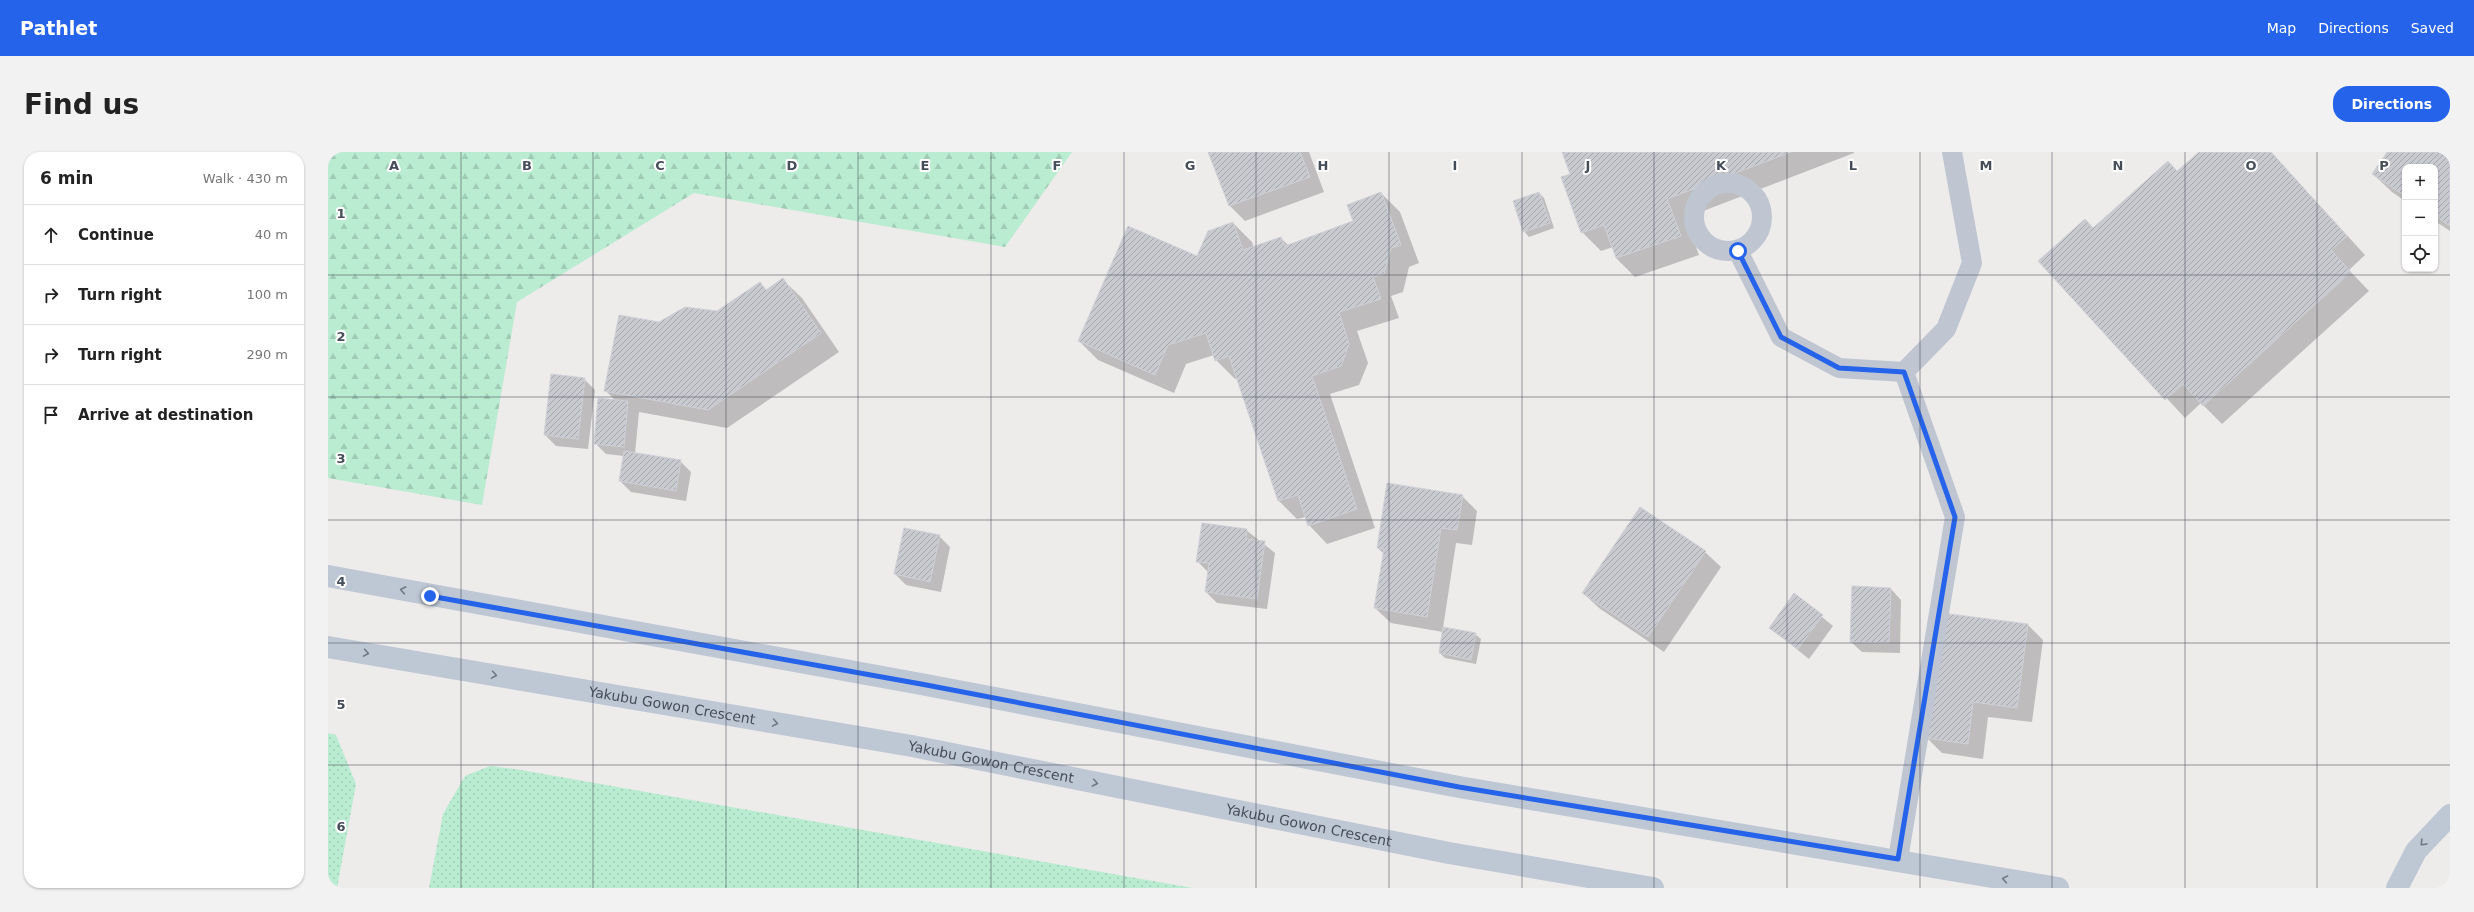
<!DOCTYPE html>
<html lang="en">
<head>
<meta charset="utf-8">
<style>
  body { margin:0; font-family:"DejaVu Sans",sans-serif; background:#f2f2f2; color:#222 }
  .controls { position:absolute; right:12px; top:12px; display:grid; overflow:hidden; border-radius:8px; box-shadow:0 1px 3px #0004 }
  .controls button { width:36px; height:36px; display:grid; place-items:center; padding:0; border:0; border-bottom:1px solid #e0e0e0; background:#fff; color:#222; font:20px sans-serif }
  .stop { position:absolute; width:12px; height:12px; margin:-9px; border:3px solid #2563eb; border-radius:50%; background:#fff }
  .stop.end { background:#2563eb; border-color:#fff; box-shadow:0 1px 4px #0008 }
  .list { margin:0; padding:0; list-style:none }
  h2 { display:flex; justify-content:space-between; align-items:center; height:52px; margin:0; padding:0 16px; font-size:17px }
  h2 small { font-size:13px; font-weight:400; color:#767676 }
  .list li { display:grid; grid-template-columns:26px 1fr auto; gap:12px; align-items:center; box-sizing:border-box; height:60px; padding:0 16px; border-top:1px solid #e0e0e0 }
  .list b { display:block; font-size:15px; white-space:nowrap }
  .list em { font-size:13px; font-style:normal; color:#767676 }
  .icon { flex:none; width:22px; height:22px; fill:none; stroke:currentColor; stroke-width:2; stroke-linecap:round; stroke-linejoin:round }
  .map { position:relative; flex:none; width:2122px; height:736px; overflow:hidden; border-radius:16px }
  header { display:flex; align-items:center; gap:24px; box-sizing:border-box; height:56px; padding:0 20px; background:#2563eb; color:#fff }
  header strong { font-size:19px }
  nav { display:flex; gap:22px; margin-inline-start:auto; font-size:14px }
  .intro { display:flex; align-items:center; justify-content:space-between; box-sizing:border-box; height:96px; padding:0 24px }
  h1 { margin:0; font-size:28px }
  .button { padding:10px 18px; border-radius:16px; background:#2563eb; color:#fff; font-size:14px; font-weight:700 }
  main { display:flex; gap:24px; padding:0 24px }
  aside { flex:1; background:#fff; border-radius:16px; box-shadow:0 1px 3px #0004 }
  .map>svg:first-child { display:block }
  .grass { fill:url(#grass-dots) }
  .forest { fill:url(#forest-firs) }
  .shadow { fill:#0003 }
  .building { fill:url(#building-hatch); stroke:#cfd1d7 }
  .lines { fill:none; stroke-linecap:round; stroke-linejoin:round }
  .lane { stroke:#bfc6d1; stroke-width:20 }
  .secondary { stroke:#bec7d4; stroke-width:22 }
  .oneway { stroke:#6f7883 }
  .route { stroke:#2563eb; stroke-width:5 }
  .grid { fill:none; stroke:#454d58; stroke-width:1; stroke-opacity:0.55 }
  .labels { text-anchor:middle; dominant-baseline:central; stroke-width:4; stroke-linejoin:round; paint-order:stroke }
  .street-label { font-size:14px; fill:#454d58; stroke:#fff }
  .grid-label { font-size:13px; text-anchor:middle; font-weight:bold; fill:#454d58; stroke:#fff; stroke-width:4; stroke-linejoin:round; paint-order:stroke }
</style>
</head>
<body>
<header>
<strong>Pathlet</strong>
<nav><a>Map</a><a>Directions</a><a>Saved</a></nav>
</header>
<div class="intro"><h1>Find us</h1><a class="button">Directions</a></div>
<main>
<aside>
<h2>6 min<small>Walk · 430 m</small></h2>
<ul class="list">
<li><svg class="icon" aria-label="ahead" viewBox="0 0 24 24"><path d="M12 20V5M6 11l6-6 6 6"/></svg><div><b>Continue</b></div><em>40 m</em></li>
<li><svg class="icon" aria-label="right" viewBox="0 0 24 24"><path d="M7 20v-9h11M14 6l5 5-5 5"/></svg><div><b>Turn right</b></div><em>100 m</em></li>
<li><svg class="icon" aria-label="right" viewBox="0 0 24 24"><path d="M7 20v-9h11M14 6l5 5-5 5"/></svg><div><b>Turn right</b></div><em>290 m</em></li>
<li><svg class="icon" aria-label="arrive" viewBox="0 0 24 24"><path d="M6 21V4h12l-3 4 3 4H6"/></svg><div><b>Arrive at destination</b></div></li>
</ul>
</aside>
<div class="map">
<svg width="2122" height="736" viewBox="0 0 2122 736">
  <defs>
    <pattern id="grass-dots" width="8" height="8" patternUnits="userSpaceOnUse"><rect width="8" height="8" fill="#b9ecd1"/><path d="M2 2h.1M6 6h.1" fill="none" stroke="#a0ccb6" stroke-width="1.8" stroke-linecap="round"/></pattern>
    <pattern id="forest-firs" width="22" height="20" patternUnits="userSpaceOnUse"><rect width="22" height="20" fill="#b9ecd1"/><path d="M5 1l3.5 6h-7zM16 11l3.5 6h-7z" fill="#a0ccb6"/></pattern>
    <pattern id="building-hatch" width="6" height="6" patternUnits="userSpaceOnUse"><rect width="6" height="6" fill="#c8cad0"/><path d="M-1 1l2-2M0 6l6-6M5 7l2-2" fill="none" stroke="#a4a6ac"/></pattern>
  </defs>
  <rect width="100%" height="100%" fill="#eeebeb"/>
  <g class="grass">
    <polygon points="0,581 8,583 28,632 9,736 0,736"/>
    <polygon points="162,614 193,618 865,736 101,736 115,662 137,624"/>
  </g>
  <polygon class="forest" points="0,0 744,0 677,95 366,41 189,150 154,353 0,326"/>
  <g class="shadow">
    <polygon points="881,0 981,0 996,40 917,69 902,54"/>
    <polygon points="1235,0 1526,0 1526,1 1357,66 1371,103 1307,125 1288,106 1285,95 1273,99 1254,80 1243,22"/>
    <polygon points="1872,0 1943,0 2037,103 2021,118 2041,139 1894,272 1873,251 1857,266 1712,109 1766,77 1850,20"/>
    <polygon points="2060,0 2122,0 2122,79 2107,69 2107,15 2077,15 2077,49 2064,40 2045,22"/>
    <polygon points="1053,41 1072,60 1091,111 1081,115 1075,140 1063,144 1071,166 1029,179 1040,211 1031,233 1002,242 1047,376 999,392 981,373 978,365 969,367 951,349 909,226 907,227 888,208 886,203 858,212 846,241 770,208 751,189 870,105 905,71 924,90 926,96 953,86 961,94 1027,70"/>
    <polygon points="1211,41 1216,46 1226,76 1201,85 1196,79"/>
    <polygon points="455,128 474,146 511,200 399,276 311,260 307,302 352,309 363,320 358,349 303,340 292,329 296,304 278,302 267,291 288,249 278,239 331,172 389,160 432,131 439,139"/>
    <polygon points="256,227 267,238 260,297 228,294 217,283"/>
    <polygon points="1134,344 1149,359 1144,393 1128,391 1115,476 1147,482 1153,487 1148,512 1117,506 1112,501 1115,480 1063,471 1047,456 1056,402 1050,396"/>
    <polygon points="1312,357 1377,400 1393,415 1336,500 1271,456 1255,441"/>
    <polygon points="918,378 947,401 939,457 889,451 878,440 880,420 869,409"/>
    <polygon points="611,384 622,395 613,440 578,433 567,422"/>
    <polygon points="1563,437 1573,448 1572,501 1534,500 1523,490"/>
    <polygon points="1467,443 1505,474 1481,507 1442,476"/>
    <polygon points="1700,473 1715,488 1704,570 1660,565 1655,607 1614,601 1599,586"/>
  </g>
  <g class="building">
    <polygon points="880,0 972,0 982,25 901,54"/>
    <polygon points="1234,0 1463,0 1339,47 1353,84 1288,106 1276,73 1253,81 1233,25 1242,22"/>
    <polygon points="1871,0 1943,0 2019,84 2003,98 2023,120 1875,254 1855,232 1837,248 1710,109 1757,67 1765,76 1840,9 1849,19"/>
    <polygon points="2059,0 2122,0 2122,74 2107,64 2107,15 2077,15 2077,44 2044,22"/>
    <polygon points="1053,40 1073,93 1063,96 1056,122 1045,125 1053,147 1011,160 1021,192 1013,214 984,224 1029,357 980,374 970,343 950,349 901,204 887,209 878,181 840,193 827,223 750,189 800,74 869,104 880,79 905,70 915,98 953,85 957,94 1025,69 1019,53"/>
    <polygon points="1211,40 1222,71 1195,80 1185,49"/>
    <polygon points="455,126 493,181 380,258 276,239 291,163 331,170 357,155 389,159 432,130 438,138"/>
    <polygon points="223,222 257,226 250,287 216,283"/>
    <polygon points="270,246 300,249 296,295 266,292"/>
    <polygon points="296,299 353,308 348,339 291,329"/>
    <polygon points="1059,331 1135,343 1129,378 1113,376 1099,465 1046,456 1056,397 1049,396"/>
    <polygon points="1312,355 1378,399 1320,485 1254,441"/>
    <polygon points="874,371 919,377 918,387 937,389 929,447 877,440 881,411 868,410"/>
    <polygon points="576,376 612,383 602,430 566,422"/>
    <polygon points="1524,434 1563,436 1561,491 1522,490"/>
    <polygon points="1466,441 1495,463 1470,497 1441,476"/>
    <polygon points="1614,461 1700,472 1689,556 1645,550 1640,592 1598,586"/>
    <polygon points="1115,475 1148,481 1143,508 1111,501"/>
  </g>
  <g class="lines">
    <g class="lane">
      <circle cx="1400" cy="65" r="34"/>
      <polyline points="1410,99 1453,185 1511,216 1576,220"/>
      <polyline points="1570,707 1627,365 1576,220 1618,177 1644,111 1624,0"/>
    </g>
    <g class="secondary">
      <polyline points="0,424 593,532 1131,635 1730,736"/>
      <path id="s1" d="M 0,495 L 584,594 L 1121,701 L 1325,736"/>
      <polyline points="2069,736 2088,699 2122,663"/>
    </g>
  </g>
  <defs><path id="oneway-chevron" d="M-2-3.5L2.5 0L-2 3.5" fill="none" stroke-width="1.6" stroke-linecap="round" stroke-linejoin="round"/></defs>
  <g class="oneway">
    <use href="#oneway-chevron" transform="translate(75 438) rotate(-169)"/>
    <use href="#oneway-chevron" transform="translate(38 501) rotate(10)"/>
    <use href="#oneway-chevron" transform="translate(166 523) rotate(10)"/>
    <use href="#oneway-chevron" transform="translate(447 571) rotate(10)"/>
    <use href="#oneway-chevron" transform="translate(767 631) rotate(11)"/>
    <use href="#oneway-chevron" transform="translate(2095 691) rotate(133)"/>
    <use href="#oneway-chevron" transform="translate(1677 727) rotate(-170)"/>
  </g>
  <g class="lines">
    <polyline class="route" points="102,444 593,532 1131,635 1570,707 1627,365 1576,220 1511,216 1453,185 1410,99"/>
  </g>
  <path class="grid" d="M 133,0 L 133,736M 265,0 L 265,736M 398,0 L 398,736M 530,0 L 530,736M 663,0 L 663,736M 796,0 L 796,736M 928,0 L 928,736M 1061,0 L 1061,736M 1194,0 L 1194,736M 1326,0 L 1326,736M 1459,0 L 1459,736M 1592,0 L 1592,736M 1724,0 L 1724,736M 1857,0 L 1857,736M 1989,0 L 1989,736M 0,123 L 2122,123M 0,245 L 2122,245M 0,368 L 2122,368M 0,491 L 2122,491M 0,613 L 2122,613"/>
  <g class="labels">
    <g class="street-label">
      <text stroke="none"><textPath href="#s1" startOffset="349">Yakubu Gowon Crescent</textPath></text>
      <text stroke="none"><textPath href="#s1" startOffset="673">Yakubu Gowon Crescent</textPath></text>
      <text stroke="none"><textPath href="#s1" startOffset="997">Yakubu Gowon Crescent</textPath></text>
    </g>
  </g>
  <g class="grid-label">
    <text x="66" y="18">A</text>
    <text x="199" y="18">B</text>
    <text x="332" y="18">C</text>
    <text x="464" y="18">D</text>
    <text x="597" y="18">E</text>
    <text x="729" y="18">F</text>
    <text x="862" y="18">G</text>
    <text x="995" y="18">H</text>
    <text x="1127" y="18">I</text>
    <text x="1260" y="18">J</text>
    <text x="1393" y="18">K</text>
    <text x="1525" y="18">L</text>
    <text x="1658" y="18">M</text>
    <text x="1790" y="18">N</text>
    <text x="1923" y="18">O</text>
    <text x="2056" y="18">P</text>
    <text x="13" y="66">1</text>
    <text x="13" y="189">2</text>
    <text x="13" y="311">3</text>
    <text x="13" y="434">4</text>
    <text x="13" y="557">5</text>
    <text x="13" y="679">6</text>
  </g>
</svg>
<div class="controls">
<button>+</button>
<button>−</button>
<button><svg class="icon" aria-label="locate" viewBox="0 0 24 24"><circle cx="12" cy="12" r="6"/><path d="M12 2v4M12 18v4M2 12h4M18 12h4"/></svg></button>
</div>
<div class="stop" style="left:1410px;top:99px"></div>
<div class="stop end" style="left:102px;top:444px"></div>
</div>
</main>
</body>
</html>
